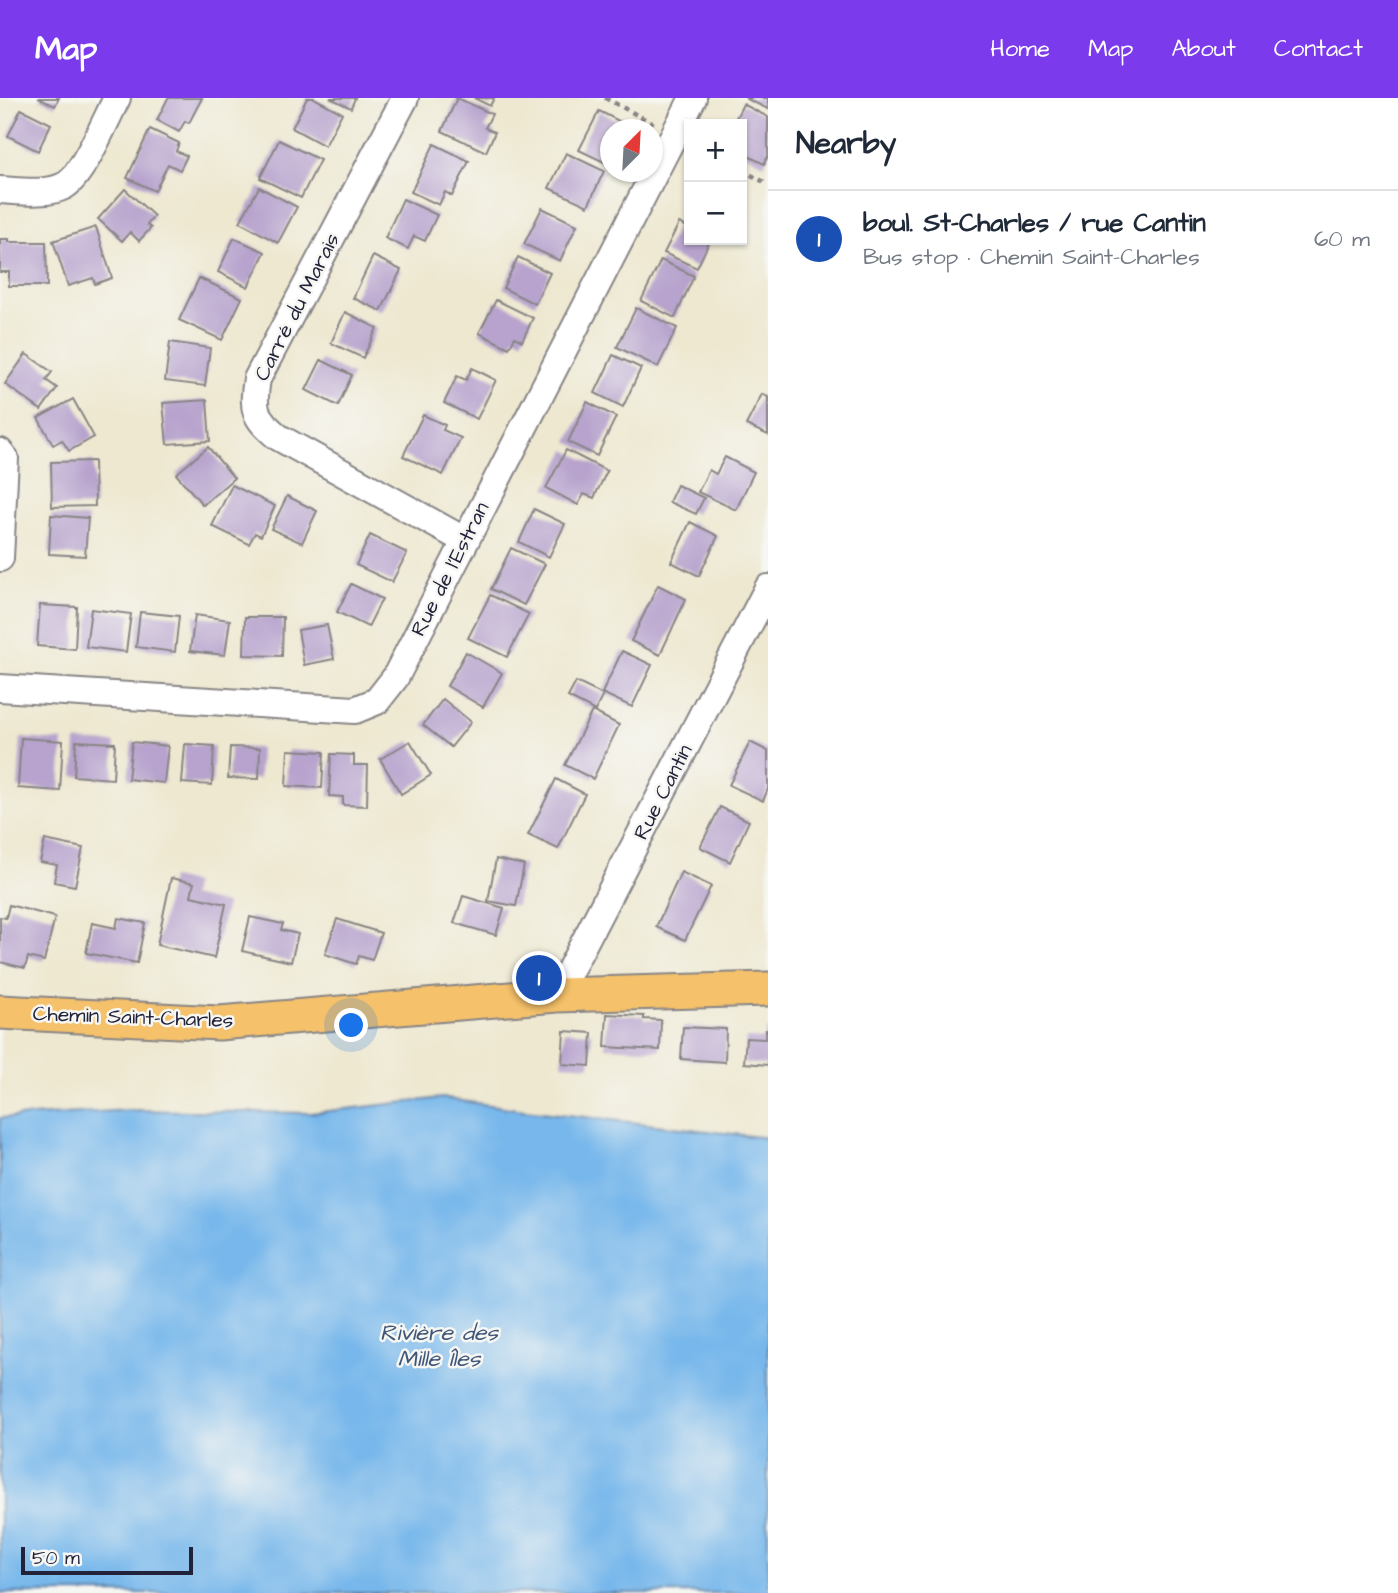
<!DOCTYPE html>
<html lang="en">
<head>
<meta charset="utf-8">
<style>
  body { margin:0; font-family:"Architects Daughter",sans-serif; background:#f2f2f3; color:#1f2937 }
  .controls { position:absolute; right:21px; top:21px; display:grid; overflow:hidden; border-radius:0px; box-shadow:0 2px 5px #0004 }
  .controls button { width:63px; height:63px; display:grid; place-items:center; padding:0; border:0; border-bottom:2px solid #e0e1e3; background:#fff; color:#1f2937; font:35px sans-serif }
  .compass { position:absolute; left:600px; top:21px; width:63px; height:63px; border-radius:50%; background:#fff; box-shadow:0 2px 5px #0004; rotate:24deg }
  .scale { position:absolute; left:21px; bottom:18px; width:172px; box-sizing:border-box; padding-left:7px; border:4px solid #22223b; border-top:0; font-size:19px; line-height:24px; white-space:nowrap; color:#22223b; -webkit-text-stroke:5px #f6f6f2; paint-order:stroke }
  .you { position:absolute; left:352px; top:928px; width:24px; height:24px; margin:-18px; border:5px solid #fff; border-radius:50%; background:#1a73e8; box-shadow:0 0 0 10px #1a73e833 }
  .badge { display:grid; place-items:center; width:46px; height:46px; border-radius:50%; background:#7c3aed; color:#fff; font-size:23px; font-weight:700 }
  .pin { position:absolute; translate:-50% -50%; border:4px solid #fff; box-shadow:0 2px 7px #0006 }
  .list { margin:0; padding:0; list-style:none }
  h2 { display:flex; justify-content:space-between; align-items:center; height:91px; margin:0; padding:0 28px; font-size:30px }
  h2 small { font-size:23px; font-weight:400; color:#747a83 }
  .list li { display:grid; grid-template-columns:46px 1fr auto; gap:21px; align-items:center; box-sizing:border-box; height:98px; padding:0 28px; border-top:2px solid #e0e1e3 }
  .list b { display:block; font-size:26px; white-space:nowrap }
  .list p { margin:0; font-size:23px; white-space:nowrap; color:#747a83 }
  .list em { font-size:23px; font-style:normal; color:#747a83 }
  .map { position:relative; flex:none; width:768px; height:1495px; overflow:hidden }
  header { display:flex; align-items:center; gap:42px; box-sizing:border-box; height:98px; padding:0 35px; background:#7c3aed; color:#fff }
  header strong { font-size:33px }
  nav { display:flex; gap:38px; margin-inline-start:auto; font-size:24px }
  main { display:flex }
  aside { flex:1; background:#fff }
  .map>svg:first-child { display:block }
  .water { fill:#77b7eb; stroke:#4c6c93; stroke-width:2 }
  .building { fill:#b7a3cd }
  .lines { fill:none; stroke-linecap:round; stroke-linejoin:round }
  .minor-casing { stroke:#888586; stroke-width:30 }
  .major-casing { stroke:#888586; stroke-width:37 }
  .path { stroke:#888586; stroke-width:4.5; stroke-dasharray:5 5; stroke-linecap:butt }
  .minor { stroke:#fff; stroke-width:26 }
  .major { stroke:#f5c16b; stroke-width:33 }
  .labels { text-anchor:middle; dominant-baseline:central; stroke-width:5; stroke-linejoin:round; paint-order:stroke }
  .street-label { font-size:21px; fill:#22223b; stroke:#f6f6f2 }
  .water-label { font-size:23px; font-style:italic; fill:#405679; stroke:#f6f6f2 }
</style>
</head>
<body>
<header>
<strong>Map</strong>
<nav><a>Home</a><a>Map</a><a>About</a><a>Contact</a></nav>
</header>
<main>
<div class="map">
<svg width="768" height="1495" viewBox="0 0 768 1495">
  <rect width="100%" height="100%" fill="#f6f6f2"/>
  <filter id="ink" filterUnits="userSpaceOnUse"><feTurbulence type="fractalNoise" baseFrequency=".0143" numOctaves="2"/><feDisplacementMap in="SourceGraphic" scale="14" xChannelSelector="R" yChannelSelector="G"/><feConvolveMatrix kernelMatrix="1 2 1 2 8 2 1 2 1" color-interpolation-filters="sRGB"/></filter>
  <filter id="wash" filterUnits="userSpaceOnUse"><feTurbulence type="fractalNoise" baseFrequency=".00686" numOctaves="4" result="noise"/><feDisplacementMap in="SourceGraphic" scale="28" xChannelSelector="R" yChannelSelector="G"/><feGaussianBlur stdDeviation="1.57" result="paint"/><feColorMatrix in="noise" values="0 0 0 0 0 0 0 0 0 0 0 0 0 0 0 0 0 1.4 0 .05"/><feComposite in="paint" operator="in"/></filter>
  <g filter="url(#wash)">
    <rect width="100%" height="100%" fill="#eee8d0"/>
    <polygon class="water" points="442,1000 524,1012 768,1040 768,1495 0,1495 0,1020 129,1012 311,1015"/>
    <g id="blocks">
      <g class="building">
        <polygon points="38,0 59,0 55,8"/>
        <polygon points="168,0 202,0 189,25 185,23 179,34 157,22"/>
        <polygon points="307,0 314,0 342,15 325,48 292,30"/>
        <polygon points="330,0 355,0 351,10"/>
        <polygon points="457,0 492,16 485,30 495,34 486,54 442,33"/>
        <polygon points="474,0 494,0 490,8"/>
        <polygon points="745,0 768,0 768,11"/>
        <polygon points="743,6 768,19 768,58 764,66 742,55 742,26 733,26"/>
        <polygon points="21,11 51,26 38,53 8,38"/>
        <polygon points="599,13 625,26 623,32 610,32 610,56 606,65 579,52"/>
        <polygon points="150,31 179,45 176,53 187,58 180,72 168,66 155,93 127,80"/>
        <polygon points="279,42 320,62 301,100 260,80"/>
        <polygon points="434,46 469,63 452,98 445,94 439,107 411,94"/>
        <polygon points="566,55 604,73 588,108 549,90"/>
        <polygon points="259,89 297,109 278,145 240,124"/>
        <polygon points="125,91 154,118 147,127 151,130 139,143 130,134 122,143 98,121"/>
        <polygon points="403,101 437,117 425,143 414,138 408,151 385,140"/>
        <polygon points="542,110 577,127 560,163 524,146"/>
        <polygon points="679,125 689,130 689,142 710,142 697,170 664,155"/>
        <polygon points="96,129 112,180 95,186 93,180 68,188 53,143"/>
        <polygon points="234,140 265,154 248,189 218,174"/>
        <polygon points="0,141 9,141 9,144 46,144 47,188 9,188 9,174 0,174"/>
        <polygon points="373,158 401,172 381,213 353,200"/>
        <polygon points="518,159 550,175 535,206 503,190"/>
        <polygon points="661,162 694,178 675,220 641,203"/>
        <polygon points="199,180 242,200 222,242 179,222"/>
        <polygon points="496,202 533,220 522,243 515,239 509,250 479,235"/>
        <polygon points="636,210 677,230 658,269 617,249"/>
        <polygon points="345,214 377,230 363,260 331,245"/>
        <polygon points="170,244 210,250 205,288 165,283"/>
        <polygon points="26,256 52,274 46,282 57,290 41,312 5,286"/>
        <polygon points="613,257 641,270 623,309 595,295"/>
        <polygon points="321,262 352,277 338,308 306,292"/>
        <polygon points="472,270 496,282 477,321 444,305 457,278 466,282"/>
        <polygon points="762,296 768,299 768,337 746,327"/>
        <polygon points="73,301 94,339 69,353 62,342 53,347 38,320"/>
        <polygon points="207,302 210,343 167,346 163,305"/>
        <polygon points="587,304 616,319 597,358 568,344"/>
        <polygon points="423,317 445,327 443,332 461,340 443,377 403,358"/>
        <polygon points="208,349 234,380 203,407 176,376"/>
        <polygon points="566,352 607,373 594,400 584,396 578,407 546,390"/>
        <polygon points="725,359 754,374 736,412 698,394 709,372 716,376"/>
        <polygon points="94,363 95,408 52,409 51,364"/>
        <polygon points="232,387 275,408 261,438 255,435 249,446 212,428"/>
        <polygon points="677,387 704,400 696,416 669,404"/>
        <polygon points="287,398 317,413 302,445 271,431"/>
        <polygon points="534,411 565,426 549,459 519,444"/>
        <polygon points="51,417 88,420 85,458 49,456"/>
        <polygon points="690,424 718,438 699,478 671,464"/>
        <polygon points="370,437 407,455 392,484 356,467"/>
        <polygon points="511,450 545,466 524,507 491,491"/>
        <polygon points="351,486 382,501 368,529 337,514"/>
        <polygon points="658,487 686,501 660,557 631,543"/>
        <polygon points="490,497 529,516 507,559 468,540"/>
        <polygon points="40,507 77,509 75,551 37,548"/>
        <polygon points="91,511 131,516 126,554 86,549"/>
        <polygon points="140,514 179,518 175,554 136,549"/>
        <polygon points="195,517 230,522 225,557 190,553"/>
        <polygon points="245,519 283,519 282,558 244,557"/>
        <polygon points="327,527 334,561 304,567 298,532"/>
        <polygon points="622,553 652,567 632,609 602,595"/>
        <polygon points="466,554 502,575 483,609 447,588"/>
        <polygon points="576,584 603,597 595,613 568,599"/>
        <polygon points="443,601 471,624 451,649 423,627"/>
        <polygon points="592,613 619,627 593,681 565,667"/>
        <polygon points="21,640 63,643 60,693 18,690"/>
        <polygon points="76,643 115,645 113,681 74,678"/>
        <polygon points="410,643 431,677 401,696 380,661"/>
        <polygon points="132,644 168,648 164,685 128,681"/>
        <polygon points="750,644 768,653 768,691 763,703 729,687"/>
        <polygon points="185,646 214,648 212,687 182,685"/>
        <polygon points="230,649 260,650 259,681 228,680"/>
        <polygon points="288,652 324,654 322,690 286,688"/>
        <polygon points="331,656 354,657 354,667 368,667 367,708 343,707 343,699 329,698"/>
        <polygon points="556,681 585,696 558,751 528,737"/>
        <polygon points="720,709 749,723 730,764 700,749"/>
        <polygon points="45,742 83,750 75,788 54,784 57,767 40,764"/>
        <polygon points="496,761 524,767 516,808 488,803"/>
        <polygon points="681,774 711,788 685,842 656,829"/>
        <polygon points="171,780 194,785 191,798 226,806 214,860 157,847"/>
        <polygon points="463,798 504,810 496,837 454,825"/>
        <polygon points="9,807 55,819 44,863 28,859 25,870 0,864 0,819 6,820"/>
        <polygon points="250,819 283,826 281,832 298,836 291,864 242,853"/>
        <polygon points="118,820 145,825 137,865 86,855 92,825 116,830"/>
        <polygon points="337,821 381,835 372,862 359,858 356,866 325,856"/>
        <polygon points="607,916 644,918 644,921 661,922 660,952 605,949"/>
        <polygon points="683,929 726,931 725,964 681,961"/>
        <polygon points="766,932 768,932 768,967 744,965 746,940 765,941"/>
        <polygon points="564,933 592,935 590,968 562,966"/>
      </g>
    </g>
  </g>
  <g filter="url(#ink)">
    <use href="#blocks" fill-opacity="0" stroke="#888586" stroke-width="2"/>
    <g class="lines">
      <g class="minor-casing">
        <g id="minor">
          <path d="M 405,0 L 257,281 C 252,312 254,319 278,339 L 464,442"/>
          <path d="M 0,92 C 20,93 46,97 64,88 C 82,79 107,19 117,0"/>
          <polyline points="0,354 5,360 0,460"/>
          <polyline points="0,590 355,612 377,603 395,580 693,0"/>
          <polyline points="557,897 768,490"/>
        </g>
      </g>
      <g class="major-casing">
        <polyline id="major" points="0,914 219,925 557,897 768,891"/>
      </g>
      <g class="path">
        <polyline points="605,0 654,26"/>
        <polyline points="742,72 768,86"/>
      </g>
      <use href="#minor" class="minor"/>
      <use href="#major" class="major"/>
    </g>
  </g>
  <g class="labels">
    <g class="street-label">
      <text transform="translate(297 209) rotate(-63)">Carré du Marais</text>
      <text transform="translate(450 471) rotate(-63)">Rue de l'Estran</text>
      <text transform="translate(663 694) rotate(-63)">Rue Cantin</text>
      <text transform="translate(133 919) rotate(2)">Chemin Saint-Charles</text>
    </g>
    <g class="water-label">
      <text x="439" y="1235">Rivière des<tspan x="439" dy="26">Mille Îles</tspan></text>
    </g>
  </g>
</svg>
<div class="controls">
<button>+</button>
<button>−</button>
</div>
<svg class="compass" viewBox="-18 -18 36 36"><path d="M0-13l5 13h-10z" fill="#e53935"/><path d="M0 13l5-13h-10z" fill="#747a83"/></svg>
<div class="scale">50 m</div>
<div class="you"></div>
<div class="pin badge" style="left:539px;top:880px;background:#1a4fb4">1</div>
</div>
<aside>
<h2>Nearby<small></small></h2>
<ul class="list">
<li><span class="badge" style="background:#1a4fb4">1</span><div><b>boul. St-Charles / rue Cantin</b><p>Bus stop · Chemin Saint-Charles</p></div><em>60 m</em></li>
</ul>
</aside>
</main>
</body>
</html>
